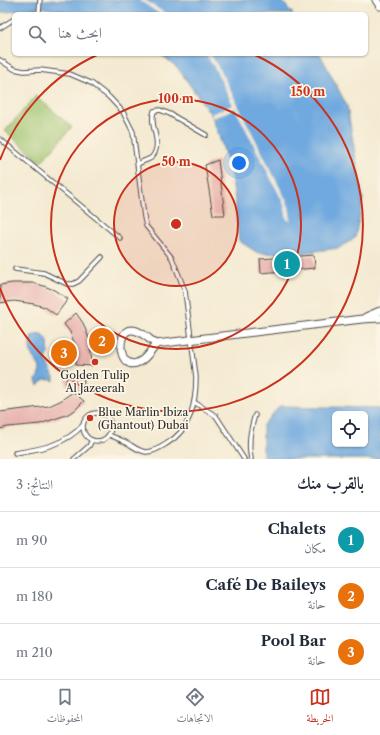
<!DOCTYPE html>
<html lang="ar">
<head>
<meta charset="utf-8">
<style>
  body { margin:0; font-family:"Libre Caslon Text",Amiri,serif; background:#f2f2f3; color:#1f2937; direction:rtl }
  .controls { position:absolute; right:12px; bottom:12px; display:grid; overflow:hidden; border-radius:6px; box-shadow:0 1px 3px #0004 }
  .controls button { width:36px; height:36px; display:grid; place-items:center; padding:0; border:0; border-bottom:1px solid #e0e1e3; background:#fff; color:#1f2937; font:20px sans-serif }
  .you { position:absolute; left:239px; top:163px; width:14px; height:14px; margin:-10px; border:3px solid #fff; border-radius:50%; background:#1a73e8; box-shadow:0 0 0 6px #1a73e833 }
  .badge { display:grid; place-items:center; width:26px; height:26px; border-radius:50%; background:#c8321e; color:#fff; font-size:13px; font-weight:700 }
  .pin { position:absolute; translate:-50% -50%; border:2px solid #fff; box-shadow:0 1px 4px #0006 }
  .list { margin:0; padding:0; list-style:none }
  h2 { display:flex; justify-content:space-between; align-items:center; height:52px; margin:0; padding:0 16px; font-size:17px }
  h2 small { font-size:13px; font-weight:400; color:#747a83 }
  .list li { display:grid; grid-template-columns:26px 1fr auto; gap:12px; align-items:center; box-sizing:border-box; height:56px; padding:0 16px; border-top:1px solid #e0e1e3 }
  .list b { display:block; font-size:15px; white-space:nowrap }
  .list p { margin:0; font-size:13px; white-space:nowrap; color:#747a83 }
  .list em { font-size:13px; font-style:normal; color:#747a83 }
  .icon { flex:none; width:22px; height:22px; fill:none; stroke:currentColor; stroke-width:2; stroke-linecap:round; stroke-linejoin:round }
  .map { position:relative; flex:none; width:380px; height:459px; overflow:hidden; direction:ltr }
  .search { position:absolute; background:#fff; box-shadow:0 1px 3px #0004; left:12px; right:12px; top:12px; height:44px; display:flex; align-items:center; gap:10px; box-sizing:border-box; padding:0 14px; border-radius:6px; color:#747a83; font-size:15px }
  .sheet { height:220px; background:#fff }
  nav { display:flex; justify-content:space-around; align-items:center; box-sizing:border-box; height:56px; border-top:1px solid #e0e1e3; background:#fff; font-size:11px; color:#747a83 }
  nav a { display:grid; justify-items:center; gap:2px }
  nav .on { color:#c8321e }
  .map>svg:first-child { display:block }
  .green { fill:#9cc26c; stroke:#64764c }
  .water { fill:#6fa9df; stroke:#4d6a85; fill-rule:evenodd }
  .pier { fill:#f4ead2 }
  .building { fill:#e7afaa }
  .lines { fill:none; stroke-linecap:round; stroke-linejoin:round }
  .lane-casing { stroke:#494844; stroke-width:5.5 }
  .street-casing { stroke:#494844; stroke-width:9 }
  .lane { stroke:#fff; stroke-width:3.5 }
  .street { stroke:#fff; stroke-width:7 }
  .ring { fill:none; stroke:#c8321e; stroke-width:2 }
  .poi-dot { fill:#c8321e; stroke:#fcf5e5; stroke-width:1.5 }
  .labels { text-anchor:middle; dominant-baseline:central; stroke-width:3.5; stroke-linejoin:round; paint-order:stroke }
  .poi-label { font-size:11px; fill:#2b2b2b; stroke:#fcf5e5 }
  .centre { fill:#c8321e; stroke:#fcf5e5; stroke-width:2 }
  .ring-label { font-size:12px; text-anchor:middle; font-weight:bold; fill:#c8321e; stroke:#fcf5e5; stroke-width:3.5; stroke-linejoin:round; paint-order:stroke }
</style>
</head>
<body>
<div class="map">
<svg width="380" height="459" viewBox="0 0 380 459">
  <rect width="100%" height="100%" fill="#fcf5e5"/>
  <filter id="ink" filterUnits="userSpaceOnUse"><feTurbulence type="fractalNoise" baseFrequency=".025" numOctaves="2"/><feDisplacementMap in="SourceGraphic" scale="8" xChannelSelector="R" yChannelSelector="G"/><feConvolveMatrix kernelMatrix="1 2 1 2 8 2 1 2 1" color-interpolation-filters="sRGB"/></filter>
  <filter id="wash" filterUnits="userSpaceOnUse"><feTurbulence type="fractalNoise" baseFrequency=".012" numOctaves="4" result="noise"/><feDisplacementMap in="SourceGraphic" scale="16" xChannelSelector="R" yChannelSelector="G"/><feGaussianBlur stdDeviation="0.9" result="paint"/><feColorMatrix in="noise" values="0 0 0 0 0 0 0 0 0 0 0 0 0 0 0 0 0 1.4 0 .05"/><feComposite in="paint" operator="in"/></filter>
  <g filter="url(#wash)">
    <rect width="100%" height="100%" fill="#f4ead2"/>
    <polygon class="green" points="36,96 72,127 41,162 5,131"/>
    <g class="water">
      <polygon points="0,0 281,0 293,14 80,14 40,7 0,13"/>
      <polygon points="160,54 320,54 347,106 363,200 355,238 339,248 291,254 258,253 239,241 235,199 229,165 212,116 177,67"/>
      <path d="M 39,334 C 53,338 48,352 46,362 L 54,377 L 54,381 C 47,378 42,380 38,386 L 36,381 C 38,376 40,373 40,368 C 39,365 37,363 35,360 C 29,353 29,343 32,336 Z"/>
      <path d="M 280,406 L 380,408 L 380,459 L 263,459 L 263,425 ZM 335,414 L 365,414 L 365,444 L 335,444 Z"/>
    </g>
    <g class="pier">
      <polygon points="139,0 145,0 166,14 160,14"/>
      <polygon points="206,54 210,54 220,70 285,198 289,207 291,220 287,220 285,208 282,200 235,108 213,118 211,114 233,105 216,70"/>
    </g>
    <g id="blocks">
      <g class="building">
        <polygon points="218,160 225,215 213,215 205,165"/>
        <polygon points="314,255 315,268 261,273 260,259"/>
        <polygon points="12,283 33,283 44,286 54,290 68,299 56,315 45,307 34,304 14,301 0,303 0,285"/>
        <polygon points="76,313 83,323 90,341 92,366 76,365 76,347 70,332 64,324"/>
        <circle cx="75" cy="382" r="9"/>
        <polygon points="73,392 84,401 74,411 66,415 40,424 8,427 0,429 0,412 49,406 60,401"/>
      </g>
    </g>
  </g>
  <g filter="url(#ink)">
    <use href="#blocks" fill-opacity="0" stroke="#494844" stroke-width="1"/>
    <g class="lines">
      <g class="lane-casing">
        <g id="lane">
          <polyline points="32,14 39,13 40,0"/>
          <polyline points="0,28 14,19"/>
          <path d="M 0,60 L 14,69 L 24,71 L 40,70 L 70,74 L 91,83 L 109,97 L 123,112 L 133,132 L 144,217 L 146,226 L 172,258 L 185,291 L 196,377 C 196,403 191,430 166,444 C 160,448 153,452 146,452 C 137,451 131,444 123,441 C 119,439 114,437 109,435"/>
          <polyline points="0,139 120,238"/>
          <path d="M 138,164 C 142,161 149,160 152,157 C 164,142 148,126 154,111 L 160,110 L 170,114 L 206,135"/>
          <polyline points="15,269 44,273 67,284 73,284 79,281 102,257"/>
          <polyline points="194,402 216,416 244,459"/>
          <circle cx="97" cy="427" r="14"/>
          <path d="M 15,453 C 41,449 65,445 83,425"/>
          <polyline points="74,459 89,446 92,440"/>
          <path d="M 251,459 C 248,443 250,431 255,415"/>
        </g>
      </g>
      <g class="street-casing">
        <g id="street">
          <polyline points="376,0 380,6"/>
          <polyline points="366,317 380,311"/>
          <path d="M 156,344 C 152,349 146,359 139,362 C 118,373 115,329 132,330 C 140,330 149,339 156,344 L 362,319 L 380,318"/>
        </g>
      </g>
      <use href="#lane" class="lane"/>
      <use href="#street" class="street"/>
    </g>
  </g>
  <circle cx="176" cy="224" r="62" fill="#c8321e" fill-opacity=".12"/>
  <g class="ring">
    <circle cx="176" cy="224" r="62"/>
    <circle cx="176" cy="224" r="125"/>
    <path d="M0 160A187 187 0 0 1 97 55M255 55A187 187 0 1 1 0 288"/>
  </g>
  <g class="poi-dot">
    <circle cx="95" cy="362" r="4"/>
    <circle cx="90" cy="418" r="4"/>
  </g>
  <g class="labels">
    <g class="poi-label">
      <text x="95" y="375">Golden Tulip<tspan x="95" dy="13">Al Jazeerah</tspan></text>
      <text x="98" y="412" text-anchor="start">Blue Marlin Ibiza<tspan x="98" dy="13">(Ghantout) Dubai</tspan></text>
    </g>
  </g>
  <circle cx="176" cy="224" r="6" class="centre"/>
  <g class="ring-label">
    <text x="308" y="96">150 m</text>
    <text x="176" y="103">100 m</text>
    <text x="176" y="166">50 m</text>
  </g>
</svg>
<div class="controls">
<button><svg class="icon" aria-label="locate" viewBox="0 0 24 24"><circle cx="12" cy="12" r="6"/><path d="M12 2v4M12 18v4M2 12h4M18 12h4"/></svg></button>
</div>
<div class="you"></div>
<div class="pin badge" style="left:287px;top:264px;background:#0f9aa8">1</div>
<div class="pin badge" style="left:102px;top:341px;background:#e8710a">2</div>
<div class="pin badge" style="left:64px;top:353px;background:#e8710a">3</div>
<div class="search"><svg class="icon" aria-label="search" viewBox="0 0 24 24"><circle cx="10" cy="10" r="6"/><path d="M15 15l6 6"/></svg>ابحث هنا</div>
</div>
<section class="sheet">
<h2>بالقرب منك<small>النتائج: 3</small></h2>
<ul class="list">
<li><span class="badge" style="background:#0f9aa8">1</span><div><b>Chalets</b><p>مكان</p></div><em>90 m</em></li>
<li><span class="badge" style="background:#e8710a">2</span><div><b>Café De Baileys</b><p>حانة</p></div><em>180 m</em></li>
<li><span class="badge" style="background:#e8710a">3</span><div><b>Pool Bar</b><p>حانة</p></div><em>210 m</em></li>
</ul>
</section>
<nav>
<a class="on"><svg class="icon" aria-label="map" viewBox="0 0 24 24"><path d="M3 6l6-2 6 2 6-2v14l-6 2-6-2-6 2zM9 4v14M15 6v14"/></svg>الخريطة</a>
<a><svg class="icon" aria-label="directions" viewBox="0 0 24 24"><path d="M12 3l9 9-9 9-9-9zM9 14v-3h6M13 9l2 2-2 2"/></svg>الاتجاهات</a>
<a><svg class="icon" aria-label="saved" viewBox="0 0 24 24"><path d="M7 4h10v16l-5-4-5 4z"/></svg>المحفوظات</a>
</nav>
</body>
</html>
